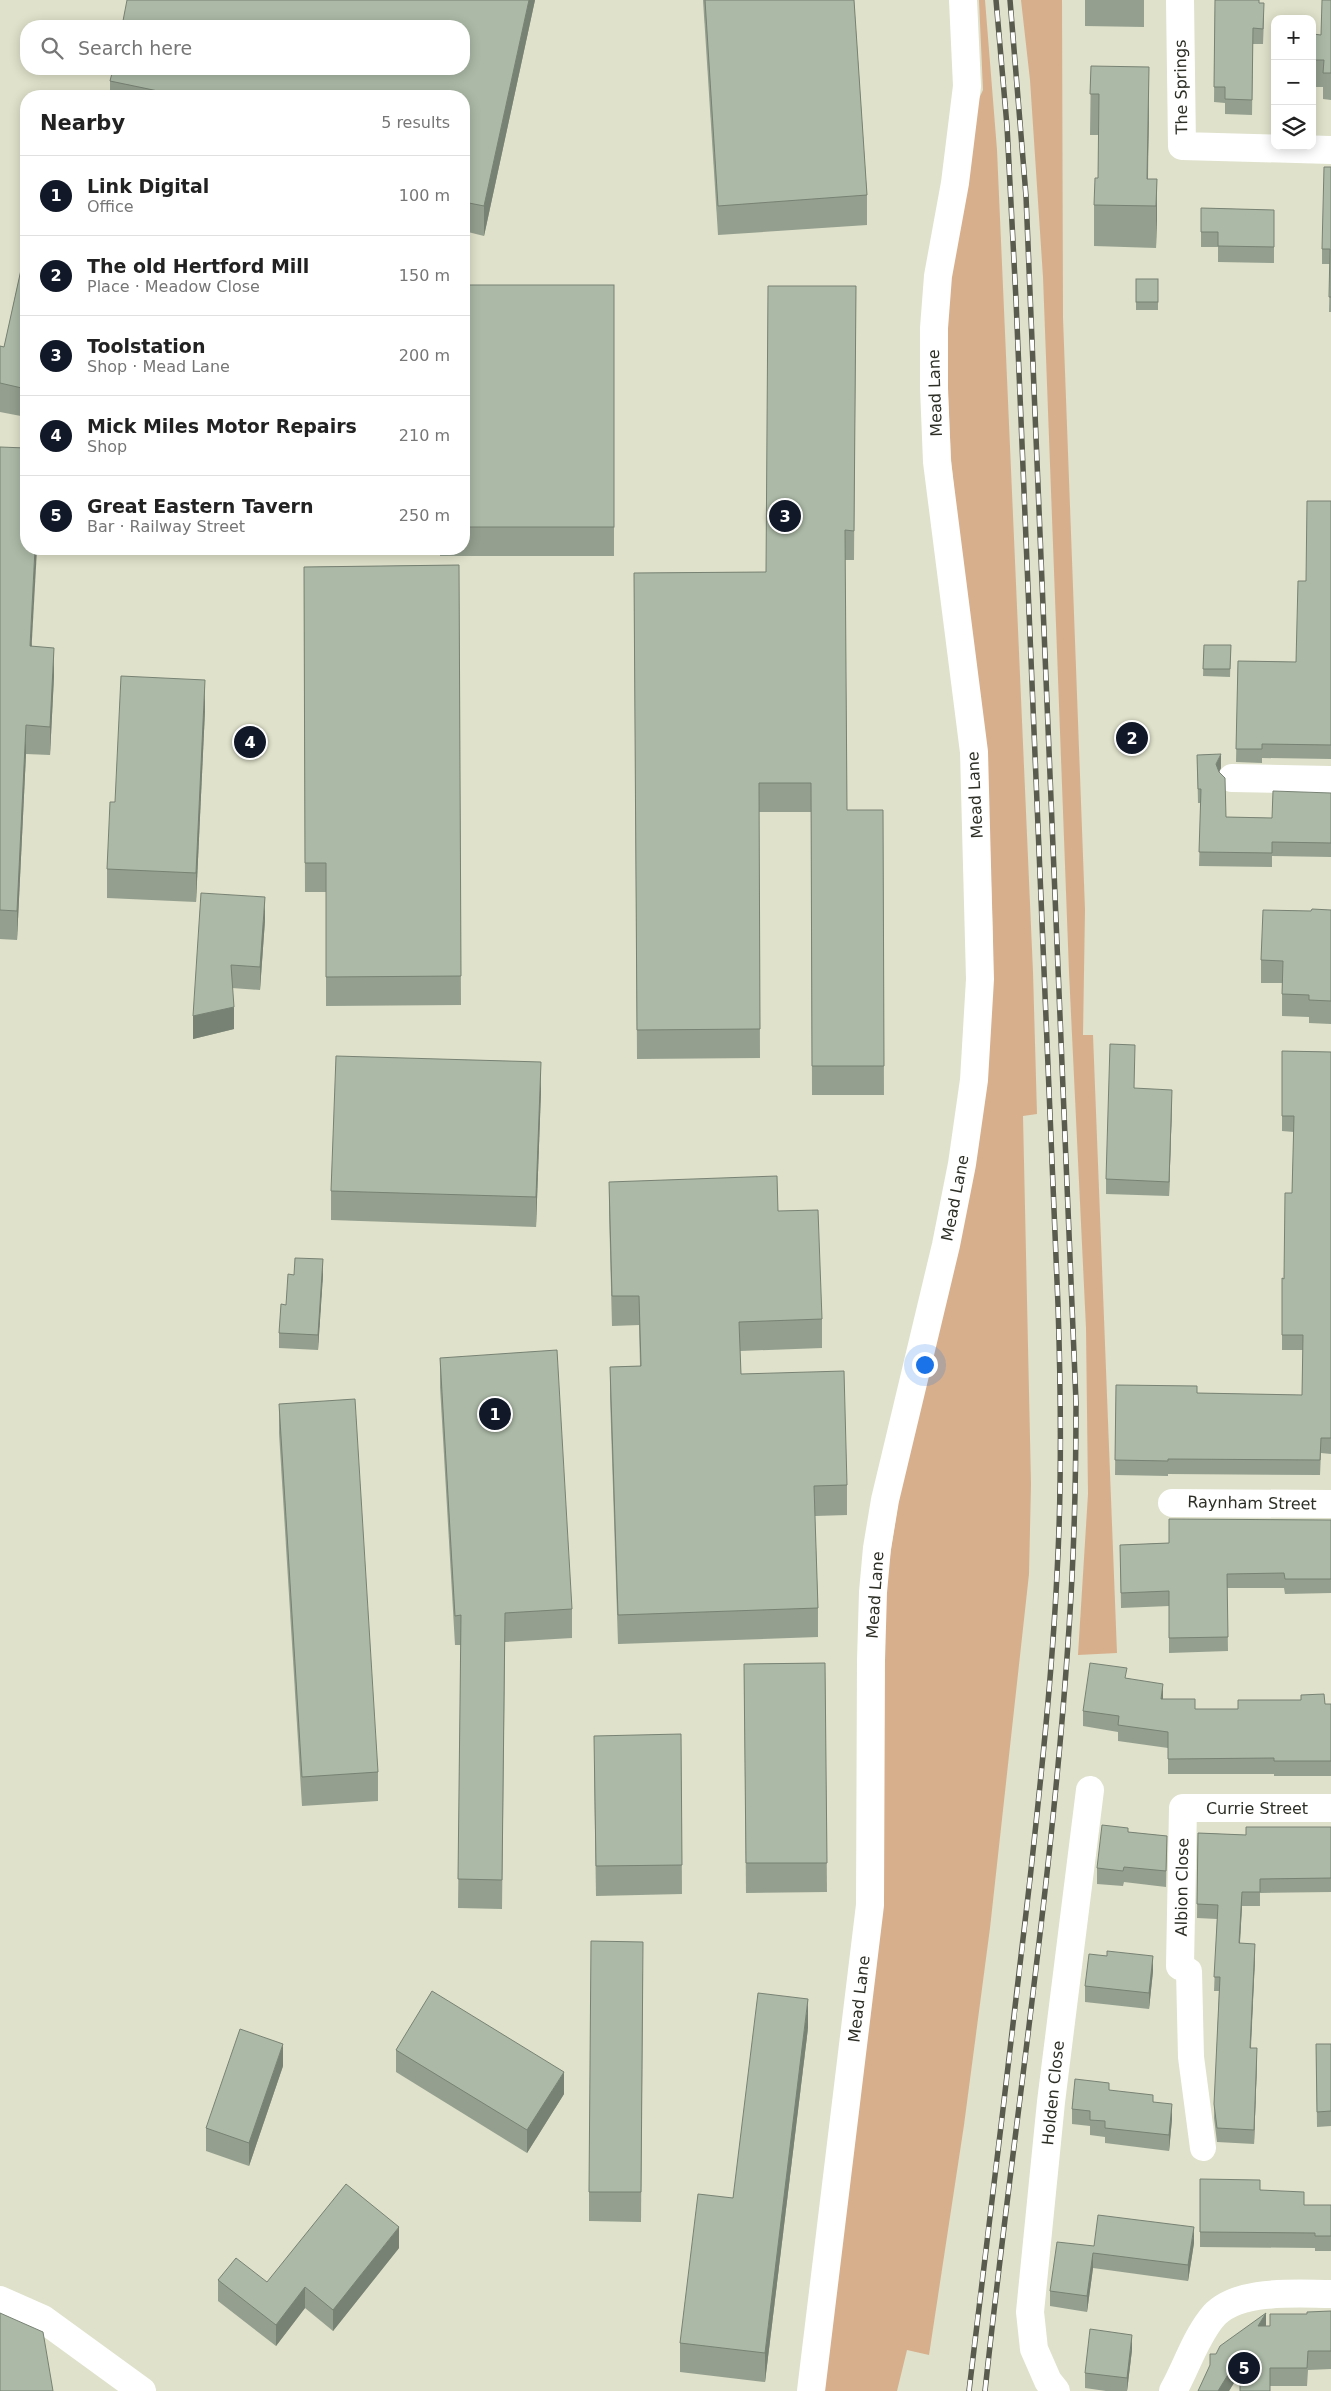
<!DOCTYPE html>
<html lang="en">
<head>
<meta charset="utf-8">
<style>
  body { margin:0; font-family:"DejaVu Sans",sans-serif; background:#f2f2f2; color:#222 }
  .controls { position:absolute; right:15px; top:15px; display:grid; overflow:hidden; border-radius:10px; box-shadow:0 2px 12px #0003 }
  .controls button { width:45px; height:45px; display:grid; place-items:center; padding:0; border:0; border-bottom:1px solid #e0e0e0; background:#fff; color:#222; font:25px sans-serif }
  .you { position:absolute; left:924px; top:1364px; width:18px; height:18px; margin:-12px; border:4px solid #fff; border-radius:50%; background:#1a73e8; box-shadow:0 0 0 8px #1a73e833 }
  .badge { display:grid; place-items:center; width:32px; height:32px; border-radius:50%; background:#111827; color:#fff; font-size:16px; font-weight:700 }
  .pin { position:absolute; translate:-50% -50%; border:2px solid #fff; box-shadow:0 1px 5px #0006 }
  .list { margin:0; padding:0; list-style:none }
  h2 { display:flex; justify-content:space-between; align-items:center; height:65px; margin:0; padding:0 20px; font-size:21px }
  h2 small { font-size:16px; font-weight:400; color:#767676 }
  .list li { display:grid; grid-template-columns:32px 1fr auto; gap:15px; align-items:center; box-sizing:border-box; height:80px; padding:0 20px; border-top:1px solid #e0e0e0 }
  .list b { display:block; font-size:19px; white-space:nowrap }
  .list p { margin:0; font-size:16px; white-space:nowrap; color:#767676 }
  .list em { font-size:16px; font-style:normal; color:#767676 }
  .icon { flex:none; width:28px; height:28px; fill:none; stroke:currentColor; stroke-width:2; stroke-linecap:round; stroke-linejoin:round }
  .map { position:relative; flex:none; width:1331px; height:2391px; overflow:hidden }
  .search { position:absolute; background:#fff; box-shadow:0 2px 12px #0003; left:20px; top:20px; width:450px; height:55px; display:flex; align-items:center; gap:12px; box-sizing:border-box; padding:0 18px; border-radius:20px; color:#767676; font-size:19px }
  .panel { position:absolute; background:#fff; box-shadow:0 2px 12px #0003; left:20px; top:90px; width:450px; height:465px; border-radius:20px }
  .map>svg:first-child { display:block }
  .green { fill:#d7af8d }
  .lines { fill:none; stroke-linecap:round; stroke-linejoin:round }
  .pedestrian { stroke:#fff; stroke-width:26 }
  .minor { stroke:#fff; stroke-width:28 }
  .rail-casing { stroke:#5a5b4f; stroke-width:5.5 }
  .rail { stroke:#fff; stroke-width:4; stroke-dasharray:11; stroke-linecap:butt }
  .wall { fill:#949f8f }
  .shaded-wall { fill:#788274 }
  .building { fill:#acb9a6; stroke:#788274 }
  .labels { text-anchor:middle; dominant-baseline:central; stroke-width:4; stroke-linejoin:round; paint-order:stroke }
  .street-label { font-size:16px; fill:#2d2e25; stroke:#fff }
</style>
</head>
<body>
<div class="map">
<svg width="1331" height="2391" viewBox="0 0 1331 2391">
  <rect width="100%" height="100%" fill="#dfe1ca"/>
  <g class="green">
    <polygon points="979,0 985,0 997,150 1033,972 1037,1114 1023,1116 1031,1484 1029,1574 990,1928 964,2125 929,2355 907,2350 897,2391 824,2391 886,1582 898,1504 991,1017 993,939 990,851 951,458 946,356 946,314 975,107 983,90"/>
    <polygon points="1021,0 1062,0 1063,318 1085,910 1083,1035 1093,1035 1117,1653 1078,1655 1088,1494 1086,1328 1069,972 1043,277 1030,80"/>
  </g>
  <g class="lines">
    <polyline class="pedestrian" points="1180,1966 1189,1971 1191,2057 1203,2148"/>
    <g class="minor">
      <polyline points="1180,0 1182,146 1331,150"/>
      <polyline points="1232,778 1331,780"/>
      <polyline points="1172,1503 1331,1504"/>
      <polyline points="1180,1966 1183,1808 1331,1808"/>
      <polyline points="0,2300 43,2319 142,2391"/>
      <polyline points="811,2391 870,1905 871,1660 873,1592 877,1548 885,1500 946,1245 962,1164 974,1080 980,979 974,752 937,462 934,388 934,328 938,276 955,183 967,86 963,0"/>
      <polyline points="1056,2391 1048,2381 1034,2349 1030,2312 1051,2102 1090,1790"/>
      <path d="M 1173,2391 C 1186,2368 1194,2341 1211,2319 C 1234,2288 1296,2294 1331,2294"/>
    </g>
    <g class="rail-casing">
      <g id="rail">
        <path d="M 969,2391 C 989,2220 1011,2050 1030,1879 C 1041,1778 1052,1676 1057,1574 C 1062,1484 1061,1395 1058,1305 L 1016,300 L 1007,126 L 996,0"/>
        <path d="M 985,2391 C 1014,2120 1058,1849 1072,1577 C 1075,1518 1076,1460 1076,1402 L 1026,196 L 1010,0"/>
      </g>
    </g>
    <use href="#rail" class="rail"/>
  </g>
  <g class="wall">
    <polygon points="535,0 484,236 464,231 464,96 110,96 110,81"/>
    <polygon points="703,0 854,0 867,195 867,225 718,235"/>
    <polygon points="1085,0 1144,0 1144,27 1085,26"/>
    <polygon points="1215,0 1259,0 1259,3 1264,19 1263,44 1253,44 1252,115 1225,114 1225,103 1214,102"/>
    <polygon points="1331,0 1331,100 1323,99 1323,87 1313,87 1313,60 1321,35"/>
    <polygon points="1091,66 1149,108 1148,179 1157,179 1156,248 1094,246 1094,205 1098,178 1099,135 1090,135"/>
    <polygon points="1331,167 1331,312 1329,312 1330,264 1322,264 1322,249"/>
    <polygon points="1201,208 1274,210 1274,263 1218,262 1218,247 1201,247"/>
    <polygon points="26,247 26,417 0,412 0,346 4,347"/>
    <rect x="1136" y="279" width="22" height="31"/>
    <polygon points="464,285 614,285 614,556 440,556 440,549 464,549"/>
    <polygon points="856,286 854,560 845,560 847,810 883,810 884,1095 812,1095 811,812 759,812 760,1058 637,1059 634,573 766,572"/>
    <polygon points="0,447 32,646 54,676 50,755 26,754 17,940 0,939"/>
    <polygon points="1331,501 1331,759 1262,758 1262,763 1236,762 1238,661 1296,662 1306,581"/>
    <polygon points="459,565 461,1005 326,1006 326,892 305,892 304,567"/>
    <polygon points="1204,645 1231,645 1230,677 1203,676"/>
    <polygon points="205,710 196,902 107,898 107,869 115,802"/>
    <polygon points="1197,755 1221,768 1219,772 1226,817 1272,818 1331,793 1331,857 1272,856 1272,867 1199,866 1201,803 1198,803"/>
    <polygon points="1331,910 1331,1024 1309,1023 1309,1017 1282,1016 1282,983 1261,983 1261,960 1311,911"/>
    <polygon points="265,920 260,990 232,988 234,1029 193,1039 193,1016"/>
    <polygon points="1282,1051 1331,1052 1331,1454 1321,1453 1320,1475 1168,1474 1168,1476 1115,1475 1116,1385 1197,1393 1302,1395 1303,1350 1282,1350 1282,1278 1284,1279 1292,1193 1294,1132 1282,1131"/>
    <polygon points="541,1091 536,1227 331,1220 331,1191"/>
    <polygon points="1172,1104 1169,1196 1106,1194 1106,1179"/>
    <polygon points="609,1182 778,1211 822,1319 822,1348 740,1351 741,1374 847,1485 847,1515 815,1516 818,1608 818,1637 618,1644 610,1396 610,1367 640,1366 639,1325 612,1326 609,1211"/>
    <polygon points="323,1275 318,1350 279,1348 279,1333 286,1305"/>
    <polygon points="440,1358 572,1609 572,1638 505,1642 502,1909 458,1908 461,1645 455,1645 440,1387"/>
    <polygon points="279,1404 378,1772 378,1801 302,1806 279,1433"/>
    <polygon points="1331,1520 1331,1593 1285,1594 1284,1588 1227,1588 1228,1651 1169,1653 1169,1606 1121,1608 1120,1545 1169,1543"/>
    <polygon points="825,1663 827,1892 746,1893 744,1664"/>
    <polygon points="1127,1678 1163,1699 1195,1709 1238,1709 1331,1704 1331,1776 1274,1776 1274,1774 1168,1774 1168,1748 1118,1741 1118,1732 1083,1726 1083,1711"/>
    <polygon points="681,1734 682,1894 596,1896 594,1765"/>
    <polygon points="1331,1827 1331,1892 1260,1893 1260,1906 1242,1906 1240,1943 1255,1958 1251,2048 1257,2062 1254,2144 1217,2142 1214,2118 1219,1991 1214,1991 1217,1919 1197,1918 1198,1833 1246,1835"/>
    <polygon points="1128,1832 1167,1836 1166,1887 1124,1882 1123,1886 1097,1884 1097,1868"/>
    <polygon points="643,1971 641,2222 589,2221 589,2192"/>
    <polygon points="1153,1971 1149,2009 1085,2002 1085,1986"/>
    <polygon points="808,2028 765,2382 680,2372 680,2343 733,2198"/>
    <polygon points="1316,2044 1331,2044 1331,2126 1317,2127"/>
    <polygon points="396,2050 564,2094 527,2153 396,2072"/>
    <polygon points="283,2066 249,2166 206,2151 206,2128"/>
    <polygon points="1109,2090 1153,2102 1172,2119 1169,2151 1105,2143 1105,2137 1090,2135 1090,2126 1072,2124 1072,2109"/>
    <polygon points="1200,2179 1260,2190 1304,2205 1331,2205 1331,2251 1315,2251 1315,2248 1200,2247"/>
    <polygon points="1194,2243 1188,2281 1093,2268 1087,2312 1050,2306 1050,2291 1094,2246"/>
    <polygon points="399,2248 333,2331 305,2308 276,2346 218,2301 218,2280 267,2282"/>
    <polygon points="1331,2311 1331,2369 1308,2370 1307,2386 1270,2386 1240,2373 1229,2391 1198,2391 1216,2354 1266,2326 1270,2326 1307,2314"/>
    <polygon points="1132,2350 1127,2391 1106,2391 1085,2388 1085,2373"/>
  </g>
  <g class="shaded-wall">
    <polygon points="529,0 535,0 484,236 484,206"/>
    <polygon points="1149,67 1149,108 1147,206 1147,179"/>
    <polygon points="1157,179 1157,221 1156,248 1156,206"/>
    <polygon points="35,549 37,549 30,675 30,646"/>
    <polygon points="54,648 54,676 50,755 50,727"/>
    <polygon points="205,680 205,710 196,902 196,873"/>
    <polygon points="26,725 26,754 17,940 17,911"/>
    <polygon points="1221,754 1221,768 1216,778 1216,764"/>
    <polygon points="265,897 265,920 260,990 260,967"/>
    <polygon points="234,1007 234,1029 193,1039 193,1016"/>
    <polygon points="541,1062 541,1091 536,1227 536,1197"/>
    <polygon points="1172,1090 1172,1104 1169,1196 1169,1182"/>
    <polygon points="323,1259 323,1275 318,1350 318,1335"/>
    <polygon points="1163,1684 1163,1699 1161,1699"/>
    <polygon points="1242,1892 1242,1906 1239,1957 1239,1943"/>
    <polygon points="1255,1944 1255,1958 1250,2062 1250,2048"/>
    <polygon points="1153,1956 1153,1971 1149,2009 1149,1993"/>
    <polygon points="808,1999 808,2028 765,2382 765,2353"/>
    <polygon points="283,2044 283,2066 249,2166 249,2143"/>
    <polygon points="1257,2048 1257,2062 1254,2144 1254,2130"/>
    <polygon points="564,2072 564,2094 527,2153 527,2130"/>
    <polygon points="1172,2104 1172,2119 1169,2151 1169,2135"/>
    <polygon points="399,2227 399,2248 333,2331 333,2310"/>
    <polygon points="1194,2227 1194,2243 1188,2281 1188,2265"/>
    <polygon points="1093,2253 1093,2268 1087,2312 1087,2296"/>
    <polygon points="305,2287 305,2308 276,2346 276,2325"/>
    <polygon points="1266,2313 1266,2331 1258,2326"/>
    <polygon points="1132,2335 1132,2350 1127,2391 1127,2378"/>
    <polygon points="1240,2355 1240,2373 1229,2391 1218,2391"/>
  </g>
  <g class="building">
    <polygon points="127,0 529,0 484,206 464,202 464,96 182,96 110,81 113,69 464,69 464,26 122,26"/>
    <polygon points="705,0 854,0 867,195 718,206"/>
    <polygon points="1215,0 1259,0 1259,3 1264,3 1263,29 1253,28 1252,100 1225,99 1225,87 1214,87"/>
    <polygon points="1322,0 1331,0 1331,73 1323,73 1324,60 1313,60 1313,34 1321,35"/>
    <polygon points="1091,66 1149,67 1147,179 1157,179 1156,206 1094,205 1095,178 1098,178 1099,94 1090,94"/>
    <polygon points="1324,167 1331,167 1331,297 1329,297 1330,249 1322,249"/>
    <polygon points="1201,208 1274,210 1274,247 1218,246 1218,232 1201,232"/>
    <polygon points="26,247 26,389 0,383 0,346 4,347"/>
    <rect x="1136" y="279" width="22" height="23"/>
    <rect x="464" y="285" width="150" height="242"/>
    <polygon points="768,286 856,286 854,531 845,530 847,810 883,810 884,1066 812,1066 811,783 759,783 760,1029 637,1030 634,573 766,572"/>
    <polygon points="0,447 26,448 26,549 35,549 30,646 54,648 50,727 26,725 17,911 0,910"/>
    <polygon points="1307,501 1331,501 1331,745 1262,744 1262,749 1236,749 1238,661 1296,662 1298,581 1306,581"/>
    <polygon points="459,565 461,976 326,977 326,863 305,863 304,567"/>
    <polygon points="1204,645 1231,645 1230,669 1203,669"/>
    <polygon points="121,676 205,680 196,873 107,869 110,802 115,802"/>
    <polygon points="1221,754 1216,764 1219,772 1225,778 1226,817 1272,818 1273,791 1331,793 1331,843 1272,842 1272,853 1199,852 1201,789 1198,789 1197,755"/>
    <polygon points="201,893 265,897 260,967 231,965 234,1007 193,1016"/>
    <polygon points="1312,909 1331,910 1331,1001 1309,1000 1309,995 1282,994 1283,961 1261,960 1263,910 1311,911"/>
    <polygon points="1110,1044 1135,1045 1134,1088 1172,1090 1169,1182 1106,1179"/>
    <polygon points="1282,1051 1331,1052 1331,1438 1321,1438 1320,1460 1168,1459 1168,1461 1115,1460 1116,1385 1197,1386 1197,1393 1302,1395 1303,1335 1282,1335 1282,1278 1284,1279 1285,1193 1292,1193 1294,1116 1282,1116"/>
    <polygon points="336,1056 541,1062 536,1197 331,1191"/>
    <polygon points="777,1176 778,1211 818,1210 822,1319 739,1322 741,1374 844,1371 847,1485 814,1486 818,1608 618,1615 610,1367 641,1366 639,1296 612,1296 609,1182"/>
    <polygon points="295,1258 323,1259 318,1335 279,1333 281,1304 286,1305 288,1274 294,1275"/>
    <polygon points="557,1350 572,1609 505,1613 502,1880 458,1879 461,1615 455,1616 440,1358"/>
    <polygon points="355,1399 378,1772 302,1777 279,1404"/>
    <polygon points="1169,1519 1331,1520 1331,1579 1285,1579 1284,1573 1227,1574 1228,1637 1169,1638 1169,1591 1121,1593 1120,1545 1169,1543"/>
    <polygon points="825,1663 827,1863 746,1863 744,1664"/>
    <polygon points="1090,1663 1127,1668 1125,1678 1163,1684 1161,1699 1195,1699 1195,1709 1238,1709 1238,1700 1301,1700 1301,1695 1324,1694 1325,1704 1331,1704 1331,1761 1274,1761 1274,1758 1168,1759 1168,1732 1118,1725 1119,1716 1083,1711"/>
    <polygon points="681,1734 682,1865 596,1866 594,1736"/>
    <polygon points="1102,1825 1128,1828 1128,1832 1167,1836 1166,1871 1124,1867 1123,1871 1097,1868"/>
    <polygon points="1246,1827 1331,1827 1331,1878 1260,1879 1260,1892 1242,1892 1239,1943 1255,1944 1250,2048 1257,2048 1254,2130 1217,2128 1214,2104 1220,1977 1214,1977 1218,1905 1197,1904 1198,1833 1246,1835"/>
    <polygon points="591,1941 643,1942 641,2192 589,2192"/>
    <polygon points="1107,1951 1153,1956 1149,1993 1085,1986 1089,1954 1107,1956"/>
    <polygon points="432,1991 564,2072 527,2130 396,2050"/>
    <polygon points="758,1993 808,1999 765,2353 680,2343 698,2194 733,2198"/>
    <polygon points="240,2029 283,2044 249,2143 206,2128"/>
    <polygon points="1316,2044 1331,2044 1331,2111 1317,2112"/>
    <polygon points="1075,2079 1109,2083 1109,2090 1153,2095 1153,2102 1172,2104 1169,2135 1105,2128 1105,2121 1090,2120 1090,2111 1072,2109"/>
    <polygon points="1200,2179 1260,2180 1260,2190 1304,2192 1304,2205 1331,2205 1331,2236 1315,2236 1315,2233 1200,2232"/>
    <polygon points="346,2184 399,2227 333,2310 305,2287 276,2325 218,2280 236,2258 267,2282"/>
    <polygon points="1098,2215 1194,2227 1188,2265 1093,2253 1087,2296 1050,2291 1057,2242 1094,2246"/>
    <polygon points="1331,2311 1331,2351 1308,2351 1307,2368 1270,2368 1270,2391 1240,2391 1240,2355 1218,2391 1198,2391 1210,2365 1210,2354 1216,2354 1220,2346 1266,2313 1258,2326 1270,2326 1270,2314 1307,2314 1307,2312"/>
    <polygon points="0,2313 43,2332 53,2391 0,2391"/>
    <polygon points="1090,2329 1132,2335 1127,2378 1085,2373"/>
  </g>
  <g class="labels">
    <g class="street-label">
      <text transform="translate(1181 87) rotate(-91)">The Springs</text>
      <text transform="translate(935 393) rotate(-92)">Mead Lane</text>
      <text transform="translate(975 795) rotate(-93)">Mead Lane</text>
      <text transform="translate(955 1198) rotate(-79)">Mead Lane</text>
      <text transform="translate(1252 1503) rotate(1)">Raynham Street</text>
      <text transform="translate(875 1595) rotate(-86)">Mead Lane</text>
      <text x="1257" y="1808">Currie Street</text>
      <text transform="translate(1182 1887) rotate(-89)">Albion Close</text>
      <text transform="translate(859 1999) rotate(-83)">Mead Lane</text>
      <text transform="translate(1053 2093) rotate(-84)">Holden Close</text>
    </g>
  </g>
</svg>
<div class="controls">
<button>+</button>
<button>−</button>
<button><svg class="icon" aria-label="layers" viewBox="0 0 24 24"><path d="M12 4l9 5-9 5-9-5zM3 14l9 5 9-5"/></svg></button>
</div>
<div class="you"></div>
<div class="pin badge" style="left:495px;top:1414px">1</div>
<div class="pin badge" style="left:1132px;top:738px">2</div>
<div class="pin badge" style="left:785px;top:516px">3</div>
<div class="pin badge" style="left:250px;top:742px">4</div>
<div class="pin badge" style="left:1244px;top:2368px">5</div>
<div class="search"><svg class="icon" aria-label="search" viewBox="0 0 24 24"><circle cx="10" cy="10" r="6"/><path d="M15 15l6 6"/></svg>Search here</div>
<section class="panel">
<h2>Nearby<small>5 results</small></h2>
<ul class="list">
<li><span class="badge">1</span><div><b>Link Digital</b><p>Office</p></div><em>100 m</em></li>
<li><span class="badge">2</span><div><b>The old Hertford Mill</b><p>Place · Meadow Close</p></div><em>150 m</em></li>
<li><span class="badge">3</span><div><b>Toolstation</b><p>Shop · Mead Lane</p></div><em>200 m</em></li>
<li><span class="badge">4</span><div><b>Mick Miles Motor Repairs</b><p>Shop</p></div><em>210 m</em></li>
<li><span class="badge">5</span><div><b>Great Eastern Tavern</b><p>Bar · Railway Street</p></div><em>250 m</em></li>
</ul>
</section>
</div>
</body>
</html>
